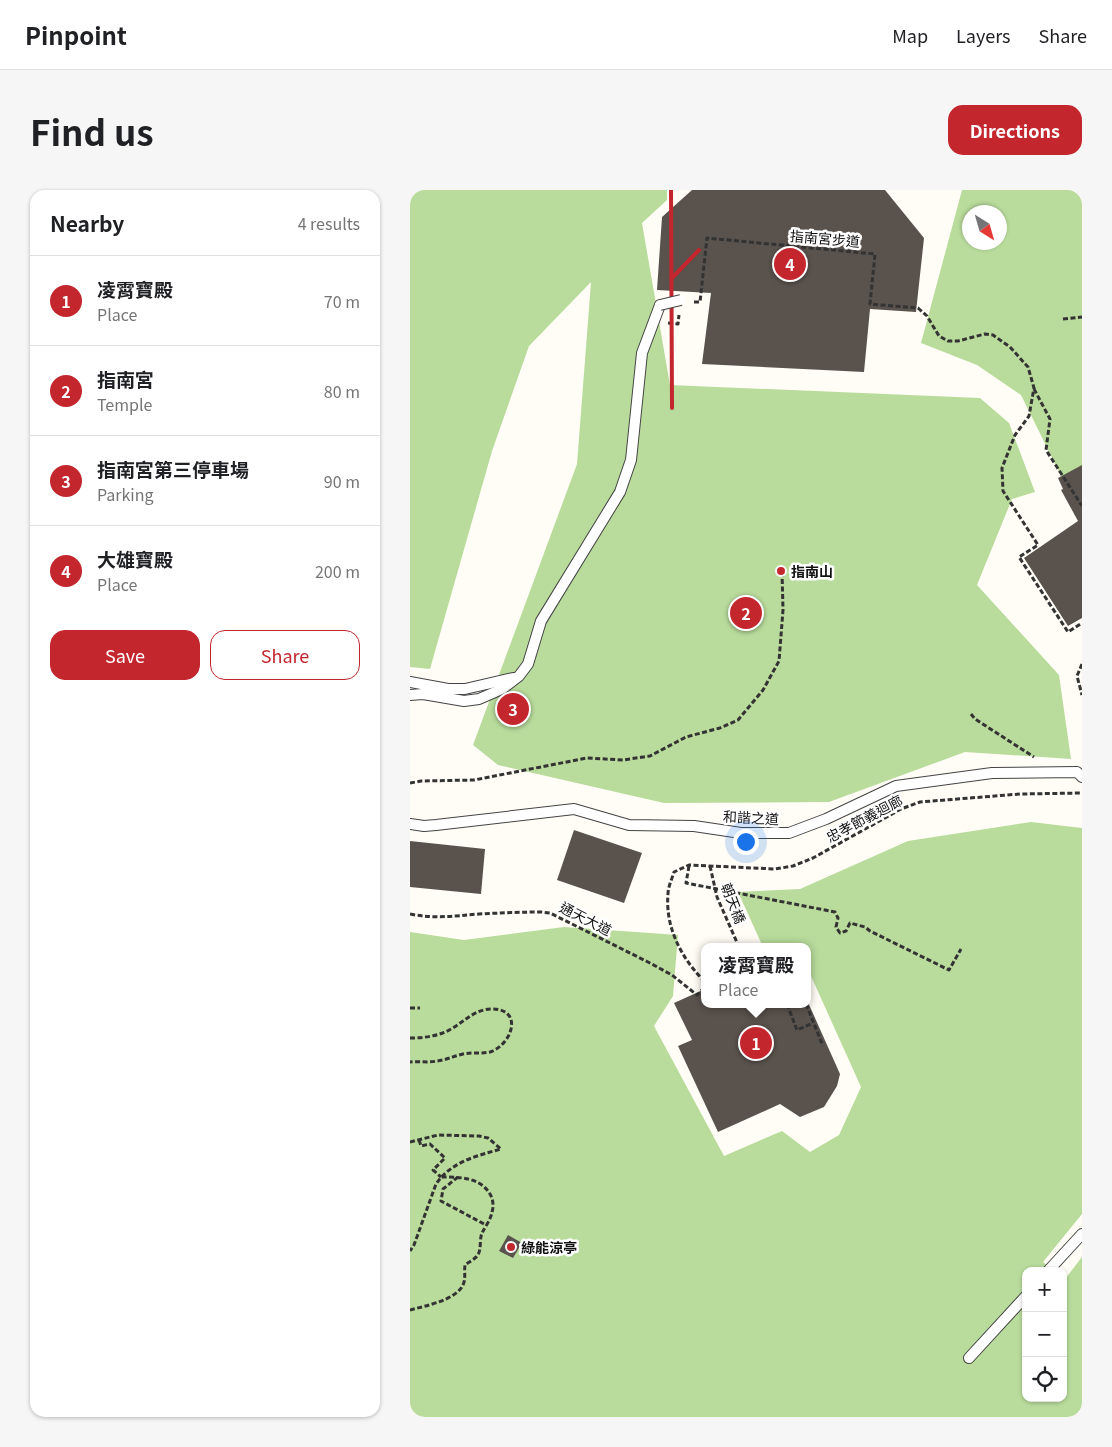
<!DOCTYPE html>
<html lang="en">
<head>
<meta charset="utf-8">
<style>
  body { margin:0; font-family:Georgia,"Noto Sans TC",serif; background:#f6f6f6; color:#202124 }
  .controls { position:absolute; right:15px; bottom:15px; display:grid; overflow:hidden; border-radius:10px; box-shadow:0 1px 4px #0004 }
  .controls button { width:45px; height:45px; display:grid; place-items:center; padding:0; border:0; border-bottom:1px solid #e0e0e0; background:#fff; color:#202124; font:25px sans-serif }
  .compass { position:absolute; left:552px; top:15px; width:45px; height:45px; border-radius:50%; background:#fff; box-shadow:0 1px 4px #0004; rotate:143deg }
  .you { position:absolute; left:335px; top:651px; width:18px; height:18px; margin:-12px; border:4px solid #fff; border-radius:50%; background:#1a73e8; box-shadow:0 0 0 8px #1a73e833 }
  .badge { display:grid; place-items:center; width:32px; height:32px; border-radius:50%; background:#c4262e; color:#fff; font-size:16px; font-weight:700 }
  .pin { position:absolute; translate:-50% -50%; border:2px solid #fff; box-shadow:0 1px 5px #0006 }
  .popup { position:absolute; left:291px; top:753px; width:110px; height:65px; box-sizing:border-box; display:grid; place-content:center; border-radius:10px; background:#fff; filter:drop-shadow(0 1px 4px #0005); font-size:16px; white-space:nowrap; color:#757577 }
  .popup b { font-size:19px; color:#202124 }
  .popup::after { content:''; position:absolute; left:50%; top:100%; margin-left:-10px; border:10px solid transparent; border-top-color:#fff }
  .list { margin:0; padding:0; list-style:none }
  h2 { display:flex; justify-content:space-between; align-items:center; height:65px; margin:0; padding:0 20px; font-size:21px }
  h2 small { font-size:16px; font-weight:400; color:#757577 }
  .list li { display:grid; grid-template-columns:32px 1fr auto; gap:15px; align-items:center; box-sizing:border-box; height:90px; padding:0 20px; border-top:1px solid #e0e0e0 }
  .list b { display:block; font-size:19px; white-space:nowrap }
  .list p { margin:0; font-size:16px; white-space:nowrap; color:#757577 }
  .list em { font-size:16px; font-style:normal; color:#757577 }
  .actions { display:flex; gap:10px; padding:15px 20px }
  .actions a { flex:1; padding:11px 0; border:1px solid #c4262e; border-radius:15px; text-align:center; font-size:18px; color:#c4262e }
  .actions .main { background:#c4262e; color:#fff }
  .icon { flex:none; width:28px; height:28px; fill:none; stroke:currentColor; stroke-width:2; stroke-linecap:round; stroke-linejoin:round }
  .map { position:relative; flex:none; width:672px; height:1227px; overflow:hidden; border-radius:15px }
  header { display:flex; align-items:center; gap:30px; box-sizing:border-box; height:70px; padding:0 25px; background:#fff; border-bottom:1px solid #e0e0e0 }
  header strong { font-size:24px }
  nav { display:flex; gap:28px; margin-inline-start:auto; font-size:18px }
  .intro { display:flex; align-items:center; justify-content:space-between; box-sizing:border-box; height:120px; padding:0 30px }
  h1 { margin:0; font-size:35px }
  .button { padding:12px 22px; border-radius:15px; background:#c4262e; color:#fff; font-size:18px; font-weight:700 }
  main { display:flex; gap:30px; padding:0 30px }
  aside { flex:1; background:#fff; border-radius:15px; box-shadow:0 1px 4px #0004 }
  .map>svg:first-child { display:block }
  .forest { fill:#b9dc9c; fill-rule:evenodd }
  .building { fill:#5a524d }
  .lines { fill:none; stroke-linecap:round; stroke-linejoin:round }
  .lane-casing { stroke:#444; stroke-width:12 }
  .path { stroke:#333; stroke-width:3; stroke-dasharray:5 2.5; stroke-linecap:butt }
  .lane { stroke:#fff; stroke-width:10 }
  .rail { stroke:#c4262e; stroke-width:4 }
  .lane-bridge-casing { stroke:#444; stroke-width:12; stroke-linecap:butt }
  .path-bridge { stroke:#333; stroke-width:3; stroke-dasharray:5 2.5; stroke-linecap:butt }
  .lane-bridge { stroke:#fff; stroke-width:10 }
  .poi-dot { fill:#c4262e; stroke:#fff; stroke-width:2 }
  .labels { text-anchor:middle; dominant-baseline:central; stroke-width:5; stroke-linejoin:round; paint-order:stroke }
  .street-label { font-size:14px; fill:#111; stroke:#fff }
  .poi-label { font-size:14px; font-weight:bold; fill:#111; stroke:#fff; text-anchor:start }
</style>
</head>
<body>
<header>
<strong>Pinpoint</strong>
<nav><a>Map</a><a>Layers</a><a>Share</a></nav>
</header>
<div class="intro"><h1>Find us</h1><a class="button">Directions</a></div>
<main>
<aside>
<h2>Nearby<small>4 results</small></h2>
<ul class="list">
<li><span class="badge">1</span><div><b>凌霄寶殿</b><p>Place</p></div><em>70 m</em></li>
<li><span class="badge">2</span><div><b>指南宮</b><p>Temple</p></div><em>80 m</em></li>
<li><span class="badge">3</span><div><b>指南宮第三停車場</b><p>Parking</p></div><em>90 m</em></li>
<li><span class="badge">4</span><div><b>大雄寶殿</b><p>Place</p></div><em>200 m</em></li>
</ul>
<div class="actions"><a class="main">Save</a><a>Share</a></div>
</aside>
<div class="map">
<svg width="672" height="1227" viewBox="0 0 672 1227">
  <rect width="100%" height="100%" fill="#fffdf5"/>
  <g class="forest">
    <polygon points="0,0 257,0 257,10 232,33 260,195 570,208 599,233 625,302 602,309 567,395 649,485 661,569 555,562 419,612 254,613 88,575 63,555 167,274 181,92 119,156 82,261 20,479 0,477"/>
    <path d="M 552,0 L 672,0 L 672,300 L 661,306 L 611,205 L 567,175 L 511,153 ZM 560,22 L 590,22 L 590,52 L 560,52 Z"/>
    <polygon points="621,632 672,638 672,1024 633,1072 644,1081 616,1081 616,1208 653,1208 653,1088 655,1089 672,1067 672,1227 0,1227 0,742 54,750 154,737 268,745 263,806 244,836 314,966 372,941 400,962 429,945 451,897 401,786 397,782 397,757 353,757 328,702 390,699 498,651"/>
  </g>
  <g class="building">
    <polygon points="282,0 475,0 514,48 506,122 460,119 454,182 292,174 301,103 247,100 252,27"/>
    <polygon points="672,275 672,428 658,436 614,368 668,331 651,300 653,299 648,288"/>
    <polygon points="164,640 232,663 214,713 147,690"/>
    <polygon points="0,651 75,659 71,704 0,697"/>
    <polygon points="295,799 295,814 397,814 397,810 430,884 427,896 414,917 390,927 370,914 308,942 268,856 282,850 264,813"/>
    <polygon points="98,1045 112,1053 103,1068 89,1061"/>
  </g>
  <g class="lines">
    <g class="lane-casing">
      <g id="lane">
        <polyline points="0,492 38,499 55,499 103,488"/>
        <polyline points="0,505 13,504 54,511 69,509 92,499 109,486 118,474 131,431 210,302 221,270 232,163 250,115"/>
        <polyline points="0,634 14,636 26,635 164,619 219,635 284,636 331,643 379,643 416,629 486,596 582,583 667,582 672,587"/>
        <polyline points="638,1081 672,1044"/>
        <polyline points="559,1168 616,1106"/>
      </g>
    </g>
    <g class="path">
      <polyline points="284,112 290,112 297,48 465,64 460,114 508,118 517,126 529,146 538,151 548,151 575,144 583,145 600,157 618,177 624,198 619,226 605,245 592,278 593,301 628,355 609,367 658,442 672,433"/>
      <polyline points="653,129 672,127"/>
      <polyline points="258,133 268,134 269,125"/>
      <polyline points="624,199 640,229 636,260 672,316"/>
      <polyline points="672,474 667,486 672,505"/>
      <polyline points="561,524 565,529 624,567"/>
      <polyline points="0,593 11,591 64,590 177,568 213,570 240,566 276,547 310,538 328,530 353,500 369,471 373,420 372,381"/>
      <polyline points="279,676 276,693 425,722 428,728 426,737 430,743 436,741 440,733 455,737 460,741 539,780 551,759"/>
      <path d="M 0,724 C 25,729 44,726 69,724 C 90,723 110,722 131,722 L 140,723 L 238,772 L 262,785 L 287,805 L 295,797"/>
      <path d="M 295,792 C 272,769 255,738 258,704 C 258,697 262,689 264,682 L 279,675 L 365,679 L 383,676 L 403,668 L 491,619 L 510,612 L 610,604 L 672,603"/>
      <polyline points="377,814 387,840 403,833"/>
      <polyline points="396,814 413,856"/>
      <polyline points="0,818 10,818"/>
      <path d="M 0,848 C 14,848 29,846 41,839 C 55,831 65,819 82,819 C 114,819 102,855 80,862 C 71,864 62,862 53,864 C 44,866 36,870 27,871 C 18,873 9,871 0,872"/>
      <polyline points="9,950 11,956 20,954 35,968 23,980 31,987"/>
      <path d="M 0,952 L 28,945 L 69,946 L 78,948 L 91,959 C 66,966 41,972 26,994 L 4,1055 L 0,1061"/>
      <polyline points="48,987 33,999 31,1011 76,1035"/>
      <path d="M 0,1120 C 15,1116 46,1110 53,1095 C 56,1089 54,1082 55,1075 C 59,1072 65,1069 67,1066 C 72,1060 69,1050 72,1043 C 75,1037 81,1029 82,1022 C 84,1016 83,1009 80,1004 C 70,987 49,987 31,987"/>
    </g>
    <use href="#lane" class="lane"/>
    <g class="rail">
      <polyline points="261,0 262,218"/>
      <polyline points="262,88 289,60"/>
    </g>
    <g class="lane-bridge-casing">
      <polyline id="lane-bridge" points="250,115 271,110"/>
    </g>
    <polyline class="path-bridge" points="300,676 307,707 329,757"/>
    <use href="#lane-bridge" class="lane-bridge"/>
  </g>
  <g class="poi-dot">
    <circle cx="371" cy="381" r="5"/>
    <circle cx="101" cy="1057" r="5"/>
  </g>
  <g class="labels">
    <g class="street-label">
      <text transform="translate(415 48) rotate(5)">指南宮步道</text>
      <text transform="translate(341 627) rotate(3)">和諧之道</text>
      <text transform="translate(454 628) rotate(-28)">忠孝節義迴廊</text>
      <text transform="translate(324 713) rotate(69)">朝天橋</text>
      <text transform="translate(176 728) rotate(27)">通天大道</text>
    </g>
    <g class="poi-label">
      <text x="381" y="381">指南山</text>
      <text x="111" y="1057">綠能涼亭</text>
    </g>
  </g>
</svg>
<div class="controls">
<button>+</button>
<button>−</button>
<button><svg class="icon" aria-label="locate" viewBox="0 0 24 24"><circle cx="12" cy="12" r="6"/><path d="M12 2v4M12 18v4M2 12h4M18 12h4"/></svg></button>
</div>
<svg class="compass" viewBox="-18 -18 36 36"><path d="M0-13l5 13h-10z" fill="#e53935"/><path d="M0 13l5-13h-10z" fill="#757577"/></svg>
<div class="you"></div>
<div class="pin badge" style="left:346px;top:853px">1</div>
<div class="popup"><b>凌霄寶殿</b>Place</div>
<div class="pin badge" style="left:336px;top:423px">2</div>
<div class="pin badge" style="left:103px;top:519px">3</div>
<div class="pin badge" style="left:380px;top:74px">4</div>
</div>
</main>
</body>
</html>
